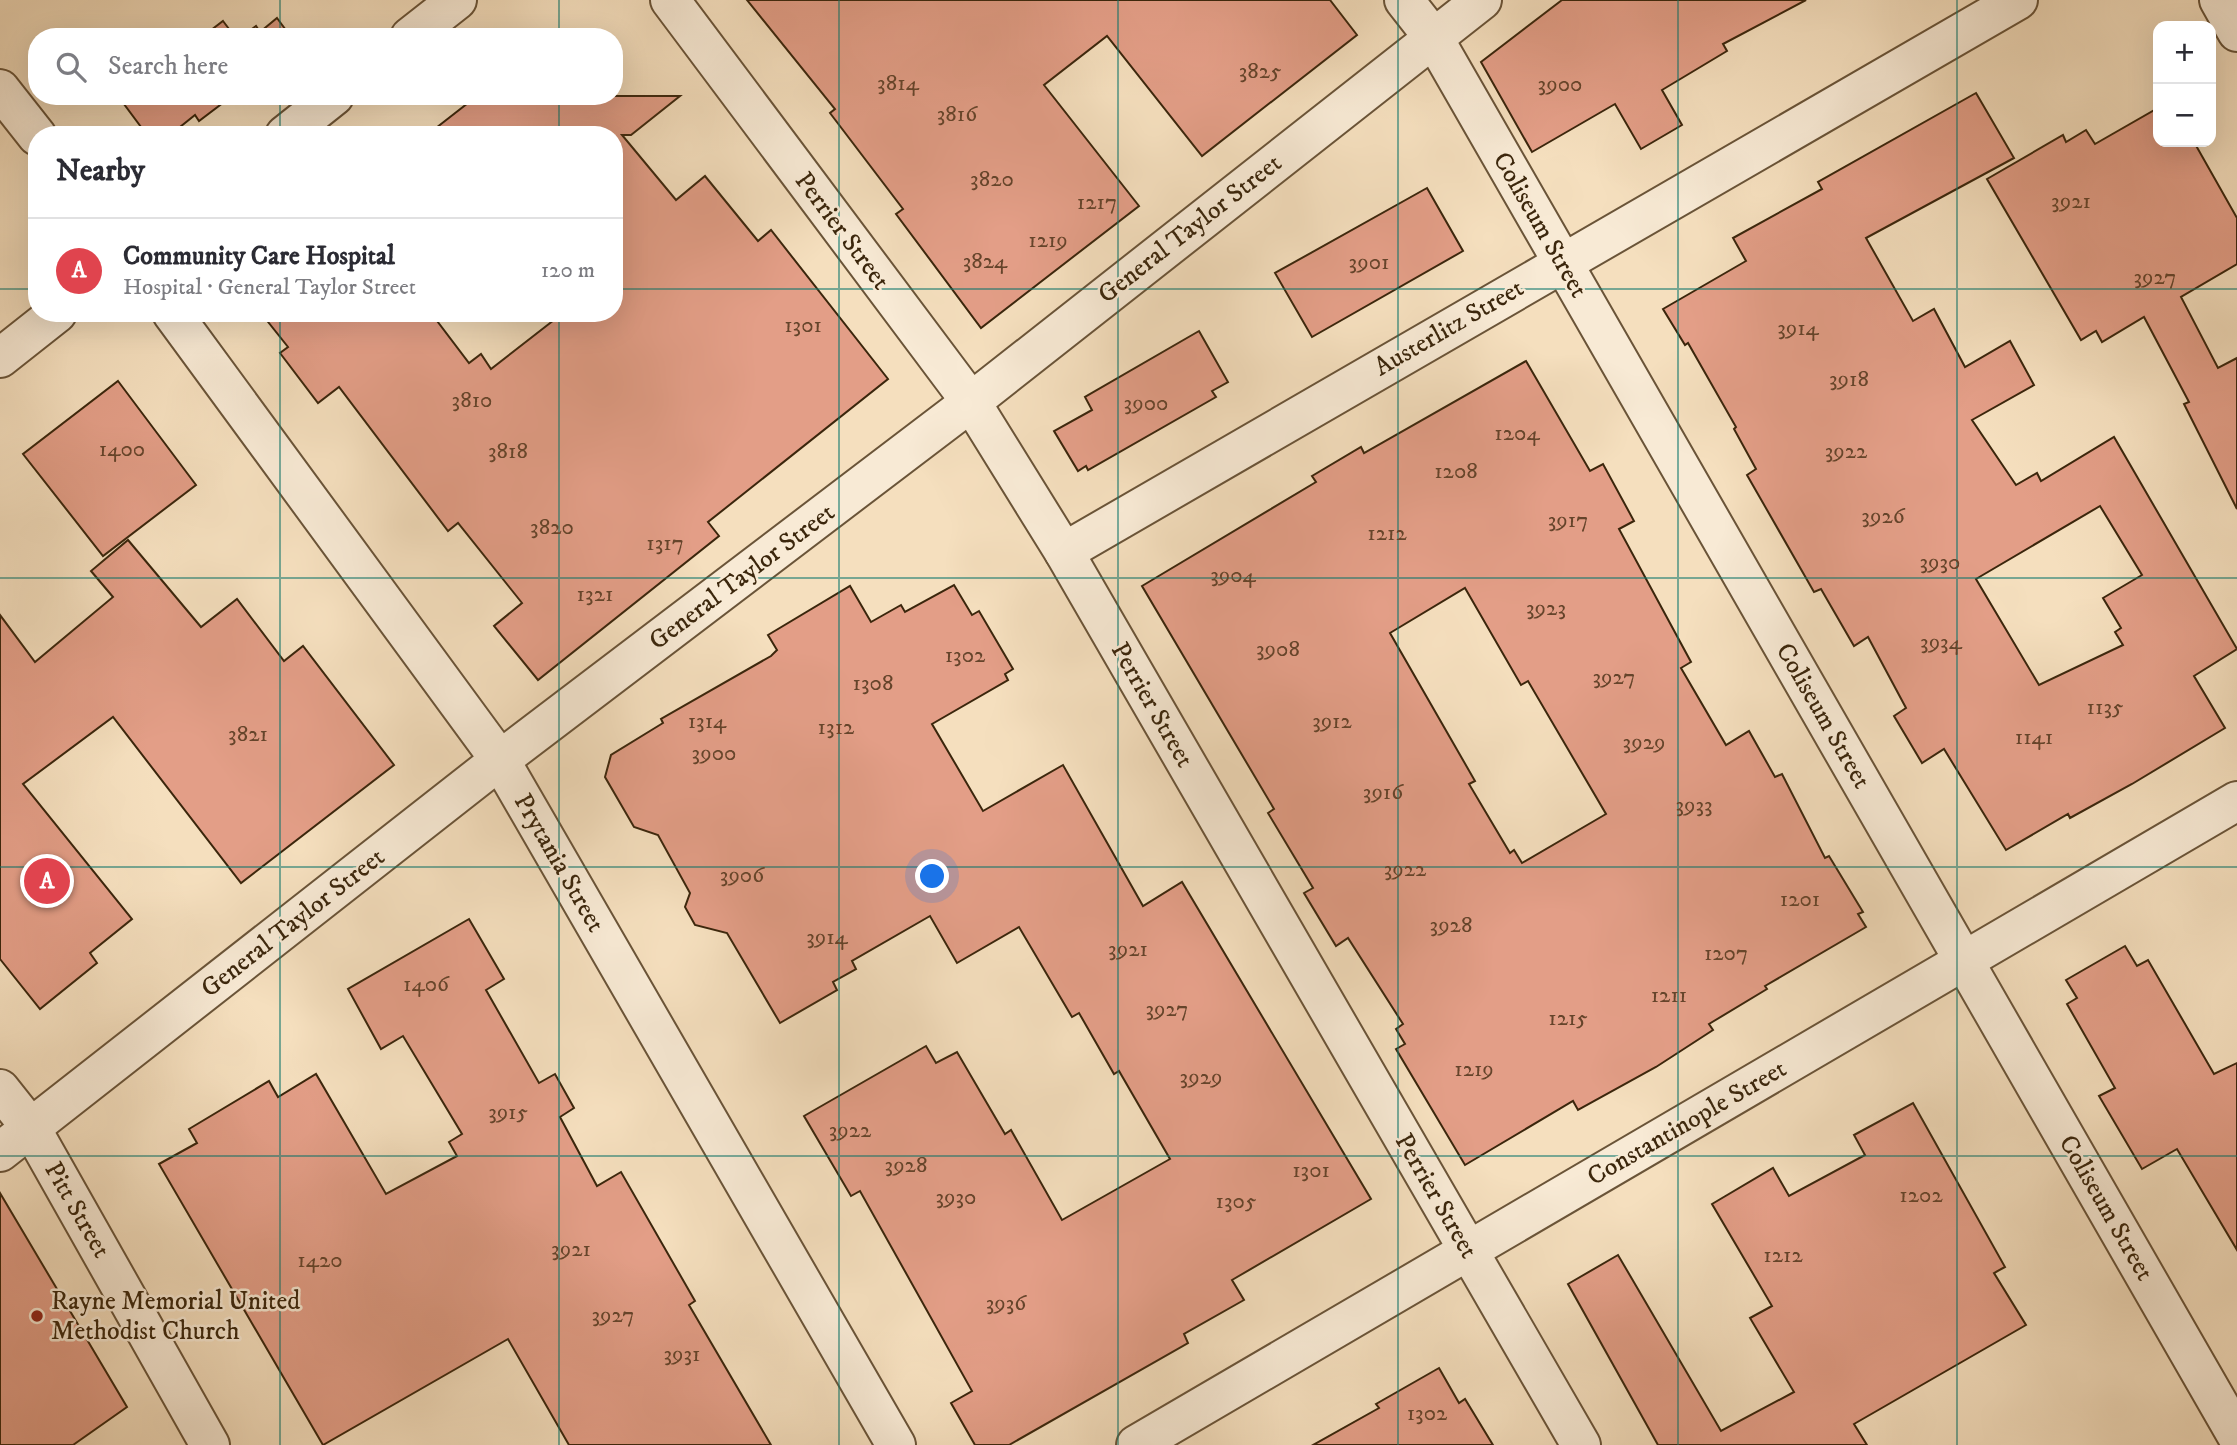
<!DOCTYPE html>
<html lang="en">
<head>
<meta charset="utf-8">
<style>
  body { margin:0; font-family:"IM FELL DW Pica",serif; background:#f7f7f7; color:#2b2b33 }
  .controls { position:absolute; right:21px; top:21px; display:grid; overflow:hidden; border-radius:14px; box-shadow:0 7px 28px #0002 }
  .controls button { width:63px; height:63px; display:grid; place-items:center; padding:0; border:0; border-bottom:2px solid #e1e1e2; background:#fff; color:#2b2b33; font:35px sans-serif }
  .you { position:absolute; left:933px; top:877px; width:24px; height:24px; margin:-18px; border:5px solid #fff; border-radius:50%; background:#1a73e8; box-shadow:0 0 0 10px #1a73e833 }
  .badge { display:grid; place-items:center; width:46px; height:46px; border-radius:50%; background:#d93025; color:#fff; font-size:23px; font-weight:700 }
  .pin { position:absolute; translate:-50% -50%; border:4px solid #fff; box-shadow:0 2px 7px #0006 }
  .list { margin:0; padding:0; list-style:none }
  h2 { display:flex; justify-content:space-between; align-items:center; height:91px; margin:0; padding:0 28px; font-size:30px }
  h2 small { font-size:23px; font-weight:400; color:#7c7c81 }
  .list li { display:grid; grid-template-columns:46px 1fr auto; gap:21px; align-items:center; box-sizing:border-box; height:105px; padding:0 28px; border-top:2px solid #e1e1e2 }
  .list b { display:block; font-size:26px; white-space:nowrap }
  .list p { margin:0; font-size:23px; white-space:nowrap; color:#7c7c81 }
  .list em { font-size:23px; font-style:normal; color:#7c7c81 }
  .icon { flex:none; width:38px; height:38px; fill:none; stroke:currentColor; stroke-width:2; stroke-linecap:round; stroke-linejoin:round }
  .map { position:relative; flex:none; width:2237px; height:1445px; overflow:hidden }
  .search { position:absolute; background:#fff; box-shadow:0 7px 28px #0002; left:28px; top:28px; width:595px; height:77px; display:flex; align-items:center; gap:18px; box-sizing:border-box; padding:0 24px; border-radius:28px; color:#7c7c81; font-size:26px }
  .panel { position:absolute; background:#fff; box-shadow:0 7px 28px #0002; left:28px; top:126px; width:595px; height:196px; border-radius:28px }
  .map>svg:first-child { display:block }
  .building { fill:#e39e87; stroke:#3b260c; stroke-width:2; fill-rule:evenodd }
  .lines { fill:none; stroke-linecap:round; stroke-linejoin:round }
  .street-casing { stroke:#6a5438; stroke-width:42 }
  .street { stroke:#f8ead5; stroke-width:38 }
  .grid { fill:none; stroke:#0f766e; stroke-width:2; stroke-opacity:0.55 }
  .poi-dot { fill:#8f2418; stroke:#f8ead5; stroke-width:2.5 }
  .labels { text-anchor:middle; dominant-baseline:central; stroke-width:5; stroke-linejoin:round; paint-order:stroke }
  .number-label { font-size:23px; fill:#65442b }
  .street-label { font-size:26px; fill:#3b260c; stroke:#f8ead5 }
  .poi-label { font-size:26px; fill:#3b260c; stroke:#f8ead5; text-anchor:start }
</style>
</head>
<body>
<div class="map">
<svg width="2237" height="1445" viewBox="0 0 2237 1445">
  <rect width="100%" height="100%" fill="#f5dfbe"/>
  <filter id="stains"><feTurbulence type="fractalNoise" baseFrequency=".00286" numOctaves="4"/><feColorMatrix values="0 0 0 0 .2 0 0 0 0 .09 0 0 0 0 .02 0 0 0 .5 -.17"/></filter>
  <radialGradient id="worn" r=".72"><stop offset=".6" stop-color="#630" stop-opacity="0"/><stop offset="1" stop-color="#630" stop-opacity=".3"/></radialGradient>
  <g class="building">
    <polygon points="747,0 1330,0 1357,35 1202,156 1107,36 1044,85 1139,206 981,328 896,214 903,209 830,113 835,109"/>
    <polygon points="1562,0 1806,0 1723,44 1727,51 1662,90 1682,125 1641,149 1615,104 1532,152 1481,62"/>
    <polygon points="277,18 291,37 241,37 256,26 260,32"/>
    <polygon points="223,21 235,37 202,37"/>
    <path d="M 1976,93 L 2014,158 L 1866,238 L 1913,321 L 1934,309 L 1965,367 L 2010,341 L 2034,385 L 1972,420 L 2016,485 L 2037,473 L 2041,481 L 2114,437 L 2237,649 L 2194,676 L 2225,728 L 2132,784 L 2070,818 L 2068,814 L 2006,850 L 1944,749 L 1922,763 L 1894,716 L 1906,708 L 1868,637 L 1854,646 L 1821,589 L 1814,592 L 1747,475 L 1756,469 L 1734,429 L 1736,427 L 1688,343 L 1685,345 L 1663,309 L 1746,261 L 1733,238 L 1822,189 L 1818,182 ZM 2100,506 L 2142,575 L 2103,598 L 2121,628 L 2115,632 L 2123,645 L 2039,685 L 1976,579 Z"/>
    <polygon points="118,96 232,96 199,121 195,115 170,135 147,135"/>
    <polygon points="477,96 680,96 631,135 622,135 676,200 705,176 758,241 771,230 888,379 708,522 719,536 538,680 494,626 522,603 458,523 448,531 339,387 318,403 280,353 288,347 261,313 431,313 469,363 481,354 491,369 563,313 614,313 614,135 427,135"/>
    <polygon points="2158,108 2158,142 2194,142 2237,218 2237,264 2181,297 2218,368 2237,358 2237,509 2184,404 2189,402 2144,317 2102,342 2096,331 2081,340 1987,179 2063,135 2066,142 2086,130 2095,144"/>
    <polygon points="1427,188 1463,251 1312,337 1275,273"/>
    <polygon points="1199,331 1228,382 1212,391 1216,397 1088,470 1086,466 1078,471 1054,431 1092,410 1085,397"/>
    <path d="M 1526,361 L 1590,471 L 1603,464 L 1634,521 L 1619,529 L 1691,662 L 1681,668 L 1726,745 L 1749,731 L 1775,777 L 1782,774 L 1825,858 L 1829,856 L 1863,912 L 1858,914 L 1866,927 L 1765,986 L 1767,989 L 1709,1024 L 1713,1030 L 1656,1067 L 1578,1110 L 1573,1101 L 1465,1165 L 1396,1049 L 1405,1044 L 1396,1029 L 1403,1024 L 1348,938 L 1336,946 L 1304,893 L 1313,888 L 1268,813 L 1274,809 L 1142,586 L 1316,482 L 1312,476 L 1361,447 L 1364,453 ZM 1465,588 L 1521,685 L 1528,681 L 1606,814 L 1522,863 L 1514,850 L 1510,853 L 1469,784 L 1475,781 L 1390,633 Z"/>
    <polygon points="118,381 196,485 103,556 23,454"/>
    <polygon points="128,540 201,627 237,599 284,661 303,646 394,765 241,883 113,717 23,784 132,919 90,953 97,963 40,1009 0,959 0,615 35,662 113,597 91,571"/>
    <polygon points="954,585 972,615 979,611 1013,669 1005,674 1008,680 932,724 983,811 1063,765 1143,906 1182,882 1371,1199 1232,1280 1244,1300 1184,1334 1188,1343 1009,1445 975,1445 951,1403 972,1391 860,1191 851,1196 804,1116 926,1046 936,1063 957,1052 1005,1134 1011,1130 1062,1220 1170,1159 1119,1071 1114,1074 1079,1013 1072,1017 1019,927 957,963 930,916 852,961 856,969 833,982 837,990 780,1023 727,933 695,925 685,907 690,893 658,835 634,827 605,777 611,755 663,723 661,719 771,656 777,650 768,635 850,586 871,622 901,605 905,612"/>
    <polygon points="469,919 504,979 486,990 539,1083 555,1074 574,1108 560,1117 597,1186 621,1172 695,1301 689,1305 771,1445 569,1445 508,1339 323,1445 159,1164 197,1143 189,1129 269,1081 278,1097 316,1074 386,1194 457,1156 449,1142 462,1134 403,1036 381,1049 348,989"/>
    <polygon points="2125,946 2137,966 2148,960 2214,1074 2237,1063 2237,1250 2177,1149 2142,1169 2099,1096 2115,1088 2067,1004 2077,998 2066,980"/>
    <polygon points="1913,1103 2005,1267 1994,1273 2026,1325 1854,1424 1867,1445 1658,1445 1568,1284 1618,1255 1721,1431 1794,1392 1750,1318 1772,1306 1712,1204 1773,1168 1789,1196 1865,1155 1854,1135"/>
    <polygon points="0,1193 127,1407 73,1445 0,1445"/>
    <polygon points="1439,1368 1459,1403 1465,1399 1493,1445 1313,1445 1379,1408 1376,1404"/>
  </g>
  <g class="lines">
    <g class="street-casing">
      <g id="street">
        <polyline points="670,0 971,402 1064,552 1581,1445"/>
        <polyline points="1404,0 1433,37 2237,1436"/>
        <polyline points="2219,0 2237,32"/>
        <polyline points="410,37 457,0"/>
        <polyline points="0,89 37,136"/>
        <polyline points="285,135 334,96"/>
        <polyline points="172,313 500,760 896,1445"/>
        <polyline points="0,358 57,313"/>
        <polyline points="1064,552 2018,0"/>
        <polyline points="0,1089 31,1128 210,1445"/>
        <polyline points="0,1152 500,760 971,402 1482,0"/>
        <polyline points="1136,1445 2237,801"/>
      </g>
    </g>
    <use href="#street" class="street"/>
  </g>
  <path class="grid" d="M 280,0 L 280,37M 559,0 L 559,37M 839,0 L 839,1445M 1118,0 L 1118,1445M 1398,0 L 1398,1445M 1678,0 L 1678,1445M 1957,0 L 1957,1445M 280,96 L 280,135M 559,96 L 559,135M 0,289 L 37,289M 614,289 L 2237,289M 280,313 L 280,1445M 559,313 L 559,1445M 0,578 L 2237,578M 0,867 L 2237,867M 0,1156 L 2237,1156"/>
  <circle class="poi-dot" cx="37" cy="1316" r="7"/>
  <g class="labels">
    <g class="number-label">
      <text x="1260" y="71">3825</text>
      <text x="898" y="83">3814</text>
      <text x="1560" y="84">3900</text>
      <text x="957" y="114">3816</text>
      <text x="992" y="179">3820</text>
      <text x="2071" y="201">3921</text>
      <text x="1097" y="202">1217</text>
      <text x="1048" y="240">1219</text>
      <text x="985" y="261">3824</text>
      <text x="1369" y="262">3901</text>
      <text x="2155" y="277">3927</text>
      <text x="803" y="325">1301</text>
      <text x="1798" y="328">3914</text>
      <text x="1849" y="379">3918</text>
      <text x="472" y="400">3810</text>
      <text x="1146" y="403">3900</text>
      <text x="1517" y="433">1204</text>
      <text x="122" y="449">1400</text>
      <text x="508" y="451">3818</text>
      <text x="1846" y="451">3922</text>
      <text x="1456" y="471">1208</text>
      <text x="1883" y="516">3926</text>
      <text x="1568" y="520">3917</text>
      <text x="552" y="527">3820</text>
      <text x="1387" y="533">1212</text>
      <text x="665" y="543">1317</text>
      <text x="1940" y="562">3930</text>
      <text x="1233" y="575">3904</text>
      <text x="595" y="594">1321</text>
      <text x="1546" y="608">3923</text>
      <text x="1941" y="642">3934</text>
      <text x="1278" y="649">3908</text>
      <text x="965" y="655">1302</text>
      <text x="1614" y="677">3927</text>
      <text x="873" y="683">1308</text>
      <text x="2105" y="707">1135</text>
      <text x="707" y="721">1314</text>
      <text x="1332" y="721">3912</text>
      <text x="836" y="727">1312</text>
      <text x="248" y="734">3821</text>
      <text x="2034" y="737">1141</text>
      <text x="1644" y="742">3929</text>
      <text x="714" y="753">3900</text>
      <text x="1383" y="792">3916</text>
      <text x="1694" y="805">3933</text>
      <text x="1405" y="869">3922</text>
      <text x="742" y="875">3906</text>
      <text x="1800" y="899">1201</text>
      <text x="1451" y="925">3928</text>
      <text x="827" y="937">3914</text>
      <text x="1128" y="949">3921</text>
      <text x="1726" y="953">1207</text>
      <text x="426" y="984">1406</text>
      <text x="1669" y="995">1211</text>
      <text x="1167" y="1009">3927</text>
      <text x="1568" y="1018">1215</text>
      <text x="1474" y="1069">1219</text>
      <text x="1201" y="1077">3929</text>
      <text x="508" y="1112">3915</text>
      <text x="850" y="1130">3922</text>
      <text x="906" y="1165">3928</text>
      <text x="1311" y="1170">1301</text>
      <text x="1921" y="1195">1202</text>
      <text x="956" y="1197">3930</text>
      <text x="1236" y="1201">1305</text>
      <text x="571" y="1249">3921</text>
      <text x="1783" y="1255">1212</text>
      <text x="320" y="1260">1420</text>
      <text x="1006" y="1303">3936</text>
      <text x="613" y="1315">3927</text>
      <text x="682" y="1354">3931</text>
      <text x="1427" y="1413">1302</text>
    </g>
    <g class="street-label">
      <text transform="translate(1540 225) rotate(60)">Coliseum Street</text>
      <text transform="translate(1190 229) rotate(-38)">General Taylor Street</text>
      <text transform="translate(842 231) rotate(53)">Perrier Street</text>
      <text transform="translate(1449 328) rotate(-30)">Austerlitz Street</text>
      <text transform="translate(742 577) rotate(-37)">General Taylor Street</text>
      <text transform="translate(1152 705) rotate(60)">Perrier Street</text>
      <text transform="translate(1823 716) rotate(60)">Coliseum Street</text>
      <text transform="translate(559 863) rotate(60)">Prytania Street</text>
      <text transform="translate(293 923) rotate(-38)">General Taylor Street</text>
      <text transform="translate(1687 1123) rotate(-30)">Constantinople Street</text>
      <text transform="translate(1436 1196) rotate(60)">Perrier Street</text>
      <text transform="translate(2106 1208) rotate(60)">Coliseum Street</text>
      <text transform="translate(77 1210) rotate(60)">Pitt Street</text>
    </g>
    <g class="poi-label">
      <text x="51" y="1301">Rayne Memorial United<tspan x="51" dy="30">Methodist Church</tspan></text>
    </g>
  </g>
  <rect width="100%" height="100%" filter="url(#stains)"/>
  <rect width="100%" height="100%" fill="url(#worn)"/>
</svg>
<div class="controls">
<button>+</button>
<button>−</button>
</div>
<div class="you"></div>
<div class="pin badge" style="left:47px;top:881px;background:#e0444e">A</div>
<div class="search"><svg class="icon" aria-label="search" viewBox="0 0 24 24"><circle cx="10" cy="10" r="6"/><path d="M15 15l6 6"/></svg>Search here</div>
<section class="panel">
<h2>Nearby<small></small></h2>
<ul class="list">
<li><span class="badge" style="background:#e0444e">A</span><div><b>Community Care Hospital</b><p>Hospital · General Taylor Street</p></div><em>120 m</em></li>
</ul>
</section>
</div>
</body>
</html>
